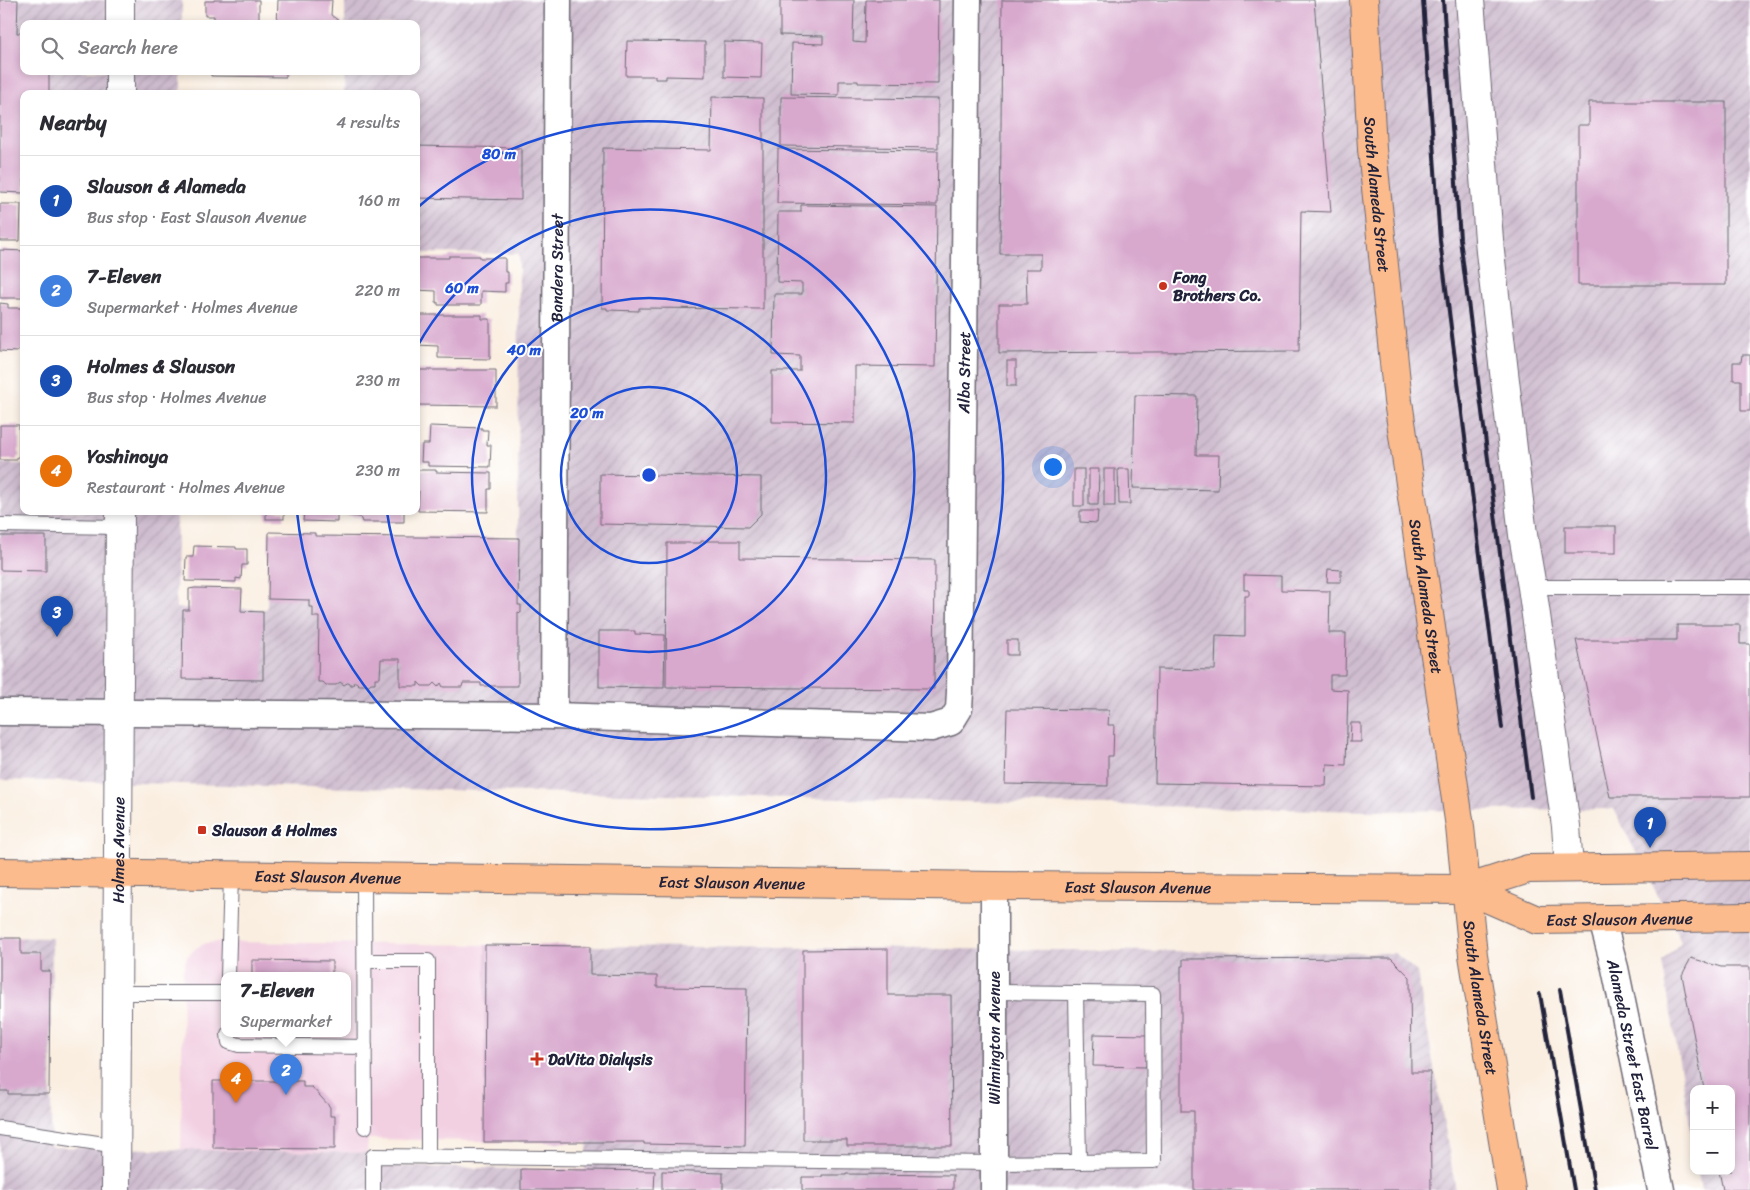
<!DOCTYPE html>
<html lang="en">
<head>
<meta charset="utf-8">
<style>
  body { margin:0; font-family:Sriracha,sans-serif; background:#f7f7f7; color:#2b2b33 }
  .controls { position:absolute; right:15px; bottom:15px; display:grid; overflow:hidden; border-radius:10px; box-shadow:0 2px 8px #0003 }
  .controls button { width:45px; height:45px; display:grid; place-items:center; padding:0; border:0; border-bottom:1px solid #e1e1e2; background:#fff; color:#2b2b33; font:25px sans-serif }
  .you { position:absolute; left:1052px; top:466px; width:18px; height:18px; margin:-12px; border:4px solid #fff; border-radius:50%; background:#1a73e8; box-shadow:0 0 0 8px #1a73e833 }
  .badge { display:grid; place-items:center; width:32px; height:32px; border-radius:50%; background:#c8321e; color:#fff; font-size:16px; font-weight:700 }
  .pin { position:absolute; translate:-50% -41px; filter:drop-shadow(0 1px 2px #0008) }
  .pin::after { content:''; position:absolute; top:26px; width:18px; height:15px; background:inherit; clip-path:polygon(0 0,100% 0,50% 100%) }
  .popup { position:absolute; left:221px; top:972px; width:130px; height:65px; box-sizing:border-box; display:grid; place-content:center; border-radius:10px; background:#fff; filter:drop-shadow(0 1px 4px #0005); font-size:16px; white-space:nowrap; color:#7c7c81 }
  .popup b { font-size:19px; color:#2b2b33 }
  .popup::after { content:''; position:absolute; left:50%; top:100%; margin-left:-10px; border:10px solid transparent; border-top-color:#fff }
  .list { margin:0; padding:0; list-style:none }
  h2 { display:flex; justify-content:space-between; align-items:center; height:65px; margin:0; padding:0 20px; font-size:21px }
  h2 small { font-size:16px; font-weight:400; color:#7c7c81 }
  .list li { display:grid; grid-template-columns:32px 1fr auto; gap:15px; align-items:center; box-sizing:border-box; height:90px; padding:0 20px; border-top:1px solid #e1e1e2 }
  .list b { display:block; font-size:19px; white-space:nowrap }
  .list p { margin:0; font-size:16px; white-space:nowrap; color:#7c7c81 }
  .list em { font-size:16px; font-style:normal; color:#7c7c81 }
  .icon { flex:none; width:28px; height:28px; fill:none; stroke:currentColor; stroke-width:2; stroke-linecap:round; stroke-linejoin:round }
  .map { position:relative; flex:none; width:1750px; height:1190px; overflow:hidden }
  .search { position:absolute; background:#fff; box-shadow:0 2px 8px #0003; left:20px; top:20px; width:400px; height:55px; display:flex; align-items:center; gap:12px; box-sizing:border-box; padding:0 18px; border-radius:10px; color:#7c7c81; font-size:19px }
  .panel { position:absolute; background:#fff; box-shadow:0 2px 8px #0003; left:20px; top:90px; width:400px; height:425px; border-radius:10px }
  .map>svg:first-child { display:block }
  .built { fill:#f2cfe1; fill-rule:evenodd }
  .industrial { fill:url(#industrial-furrows) }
  .building { fill:#d8a8cd }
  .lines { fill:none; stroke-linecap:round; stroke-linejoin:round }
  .service-casing { stroke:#6e6975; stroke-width:16 }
  .minor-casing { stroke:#6e6975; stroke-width:29 }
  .tertiary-casing { stroke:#6e6975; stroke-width:30 }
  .primary-casing { stroke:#6e6975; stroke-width:30 }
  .service { stroke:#fff; stroke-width:14 }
  .minor { stroke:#fff; stroke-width:26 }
  .tertiary { stroke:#fff; stroke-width:28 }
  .primary { stroke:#fbbb8c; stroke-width:28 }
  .rail { stroke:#22223b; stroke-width:4 }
  .ring { fill:none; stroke:#1d4ed8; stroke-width:2.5 }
  .poi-dot { fill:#c8321e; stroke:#fff; stroke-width:2 }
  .labels { text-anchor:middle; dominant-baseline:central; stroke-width:4; stroke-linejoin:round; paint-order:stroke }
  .street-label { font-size:16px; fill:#22223b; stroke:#fff }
  .poi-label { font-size:16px; font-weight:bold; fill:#22223b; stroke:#fff; text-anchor:start }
  .centre { fill:#1d4ed8; stroke:#fff; stroke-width:2.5 }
  .ring-label { font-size:15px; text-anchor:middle; font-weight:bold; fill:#1d4ed8; stroke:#fff; stroke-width:4; stroke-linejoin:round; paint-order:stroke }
</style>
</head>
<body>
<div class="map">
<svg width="1750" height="1190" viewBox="0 0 1750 1190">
  <defs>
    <pattern id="industrial-furrows" width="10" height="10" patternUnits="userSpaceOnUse" patternTransform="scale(1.25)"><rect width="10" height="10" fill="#cfbdcf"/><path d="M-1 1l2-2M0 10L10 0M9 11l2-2" fill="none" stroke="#b1a2b3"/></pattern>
  </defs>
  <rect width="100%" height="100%" fill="#fff"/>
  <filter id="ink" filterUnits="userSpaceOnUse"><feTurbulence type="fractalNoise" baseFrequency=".02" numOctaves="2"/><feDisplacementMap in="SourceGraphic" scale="10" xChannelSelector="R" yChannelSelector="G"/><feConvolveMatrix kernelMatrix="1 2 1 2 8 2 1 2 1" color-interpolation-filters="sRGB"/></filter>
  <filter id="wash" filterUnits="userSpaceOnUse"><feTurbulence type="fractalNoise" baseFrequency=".0096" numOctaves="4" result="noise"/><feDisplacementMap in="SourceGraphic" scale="20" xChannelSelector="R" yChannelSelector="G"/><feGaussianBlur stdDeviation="1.12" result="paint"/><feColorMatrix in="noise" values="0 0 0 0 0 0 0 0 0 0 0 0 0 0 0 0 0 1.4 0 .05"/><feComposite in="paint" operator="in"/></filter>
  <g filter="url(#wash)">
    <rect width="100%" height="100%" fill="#faeee0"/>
    <path class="built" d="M 220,942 L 590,946 L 588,1143 L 368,1139 L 367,1153 L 181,1151 L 183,971 L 187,957 L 196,948 L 206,943 ZM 225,976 L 347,976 L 347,1034 L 225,1034 Z"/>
    <g class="industrial">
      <polygon points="0,0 182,0 182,24 24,24 24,71 181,71 181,94 24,94 24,193 0,192"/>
      <polygon points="345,0 1750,0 1750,1190 1701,1190 1698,1171 1731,1171 1731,1089 1694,1089 1694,1147 1662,962 1681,942 1614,809 1369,811 0,780 0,463 24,464 24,511 177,511 176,608 267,609 269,532 315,533 315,536 518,538 519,254 416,253 416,94 344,94 345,71 416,71 416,24 345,24"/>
      <polygon points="0,937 52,938 51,1147 367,1153 367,1166 521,1169 585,1170 588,1143 590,946 1395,953 1417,972 1456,1190 0,1190"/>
    </g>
    <g id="blocks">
      <g class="building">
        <polygon points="0,0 18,0 17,33 24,33 24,71 49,71 49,94 24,94 24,193 0,192"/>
        <polygon points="214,0 259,0 259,24 214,24 214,16 205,16 205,1 214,1"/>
        <polygon points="278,0 332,0 331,15 343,24 277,24"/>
        <polygon points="780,0 854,0 853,42 865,43 866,0 939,0 938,84 858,83 858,81 839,81 839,95 791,94 792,43 823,44 823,36 780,35"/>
        <polygon points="1002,0 1314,0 1331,212 1301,211 1299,351 999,353 999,304 1027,304 1026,269 1041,269 1041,254 1000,254"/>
        <polygon points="627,41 705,42 705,77 666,76 666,79 655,79 655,76 626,76"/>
        <polygon points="724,42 762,43 761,78 724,77"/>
        <polygon points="211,71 286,71 286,77 211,76"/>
        <polygon points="712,97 763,98 763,309 639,308 639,311 607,310 607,308 602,308 603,148 711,150"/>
        <polygon points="781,97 938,99 938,148 781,146"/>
        <polygon points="1589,102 1726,102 1726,285 1578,285 1578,125 1589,125"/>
        <polygon points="416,146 521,148 521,200 416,198"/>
        <polygon points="778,149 938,151 937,205 777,203"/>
        <polygon points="0,204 21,204 20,241 0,241"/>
        <polygon points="801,205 937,207 935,367 855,366 855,423 772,422 772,371 800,371 800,356 773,355 774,294 802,294 802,283 777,282 778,212 801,212"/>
        <polygon points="0,250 24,251 24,298 0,298"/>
        <polygon points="449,256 480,256 480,258 505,258 505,272 508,272 508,283 505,283 505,292 481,291 481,305 438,305 438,302 436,302 436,291 416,290 416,258 449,258"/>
        <polygon points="0,303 8,304 8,308 24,308 23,350 17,350 17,352 0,351"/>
        <polygon points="416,315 482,315 482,319 490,319 490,359 438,358 438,346 416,345"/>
        <polygon points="1742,355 1750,355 1750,411 1741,411 1741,380 1733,380 1733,362 1741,362"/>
        <rect x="1007" y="361" width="9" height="25"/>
        <polygon points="416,370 496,370 496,406 416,405"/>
        <polygon points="1135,395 1197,396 1196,455 1219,455 1218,490 1133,488"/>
        <polygon points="0,425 19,425 19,457 17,457 17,460 0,460"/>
        <polygon points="430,426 482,428 482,430 488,430 487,445 491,445 490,467 428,466 428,462 421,462 422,444 429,444"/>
        <rect x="1074" y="469" width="10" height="37"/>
        <polygon points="1089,469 1099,469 1098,505 1089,505"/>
        <rect x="1104" y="469" width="11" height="37"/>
        <polygon points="1118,469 1129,469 1130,504 1119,504"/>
        <polygon points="416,470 436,470 436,472 491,473 491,489 488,489 488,512 418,511 419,491 416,491"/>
        <polygon points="600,474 761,477 761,514 748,527 600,524"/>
        <rect x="266" y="511" width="18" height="8"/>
        <polygon points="304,511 337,511 337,522 303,521"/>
        <polygon points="344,511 404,511 404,522 362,522 360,517 344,515"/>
        <polygon points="1080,511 1098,511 1097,523 1080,522"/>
        <rect x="1565" y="526" width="51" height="27"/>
        <polygon points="269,532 315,533 315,536 519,538 518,605 521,605 521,613 518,612 518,686 481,686 481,683 463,683 462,687 443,687 441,683 438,687 434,683 431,686 422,686 418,682 418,686 400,686 400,659 381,659 380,678 375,678 375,683 371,683 369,685 359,685 356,682 354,682 353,685 351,685 349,682 344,685 340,682 336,685 326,685 323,682 318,682 319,617 313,617 313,607 309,607 309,600 268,599"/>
        <polygon points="0,536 46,536 46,571 0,570"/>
        <polygon points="701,541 740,541 740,558 935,560 934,689 666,687 667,543 701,543"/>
        <polygon points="194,546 236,547 236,549 247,549 247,565 242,565 241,579 236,578 236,582 185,581 186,557 193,557"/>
        <polygon points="1328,569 1341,570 1341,582 1327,582"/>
        <polygon points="1244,575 1281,576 1281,590 1330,591 1329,633 1346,633 1345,675 1330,675 1330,689 1348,690 1346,765 1327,764 1326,786 1155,783 1157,669 1215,670 1216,635 1245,636 1245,596 1249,596 1249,590 1244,590"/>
        <polygon points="195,588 242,589 241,611 263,612 263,680 182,679 183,610 189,610 189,589"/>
        <polygon points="1677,625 1740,625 1740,644 1750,644 1750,797 1610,797 1576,640 1677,640"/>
        <polygon points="599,631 635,631 635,634 665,635 664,688 599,687"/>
        <rect x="1007" y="640" width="11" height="15"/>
        <polygon points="1007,709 1109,710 1108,725 1114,725 1113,756 1108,756 1108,786 1005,784"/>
        <polygon points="1351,723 1361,723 1361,742 1350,742"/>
        <polygon points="0,938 21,938 21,954 41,954 41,971 50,971 49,1094 8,1094 8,1091 0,1091"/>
        <polygon points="485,945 590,946 590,975 657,976 657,987 747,988 745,1146 644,1144 644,1142 484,1142"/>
        <polygon points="888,949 888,995 951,995 952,1146 847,1146 847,1140 803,1140 803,950"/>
        <polygon points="1391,958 1410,977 1411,1072 1430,1072 1431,1190 1194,1190 1194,1111 1181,1111 1181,966 1183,966 1183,959"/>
        <polygon points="1691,958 1721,967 1750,967 1750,1190 1723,1190 1719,1171 1731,1171 1731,1089 1704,1089 1682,975"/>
        <polygon points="252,960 332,961 332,976 252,976"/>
        <polygon points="1094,1034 1147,1035 1146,1067 1093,1066"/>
        <polygon points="213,1081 303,1081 303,1087 312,1087 330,1107 330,1116 335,1116 335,1149 213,1148"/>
        <polygon points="521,1169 655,1171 654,1190 521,1190"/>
        <polygon points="662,1171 723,1173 723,1190 662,1190"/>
        <polygon points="846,1174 953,1175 953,1190 802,1190 802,1177 822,1177 822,1175 846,1175"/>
      </g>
    </g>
  </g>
  <g filter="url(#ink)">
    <use href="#blocks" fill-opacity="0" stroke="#6e6975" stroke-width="1"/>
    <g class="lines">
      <g class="service-casing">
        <g id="service">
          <polyline points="0,525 120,527"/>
          <polyline points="1532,587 1750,587"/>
          <polyline points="364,877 365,1127"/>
          <polyline points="365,961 428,961 428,1157"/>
          <polyline points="228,976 231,876"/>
          <polyline points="994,992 1076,993 1079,1162"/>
          <polyline points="118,993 225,993"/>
          <polyline points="228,1034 229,1042 239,1045 365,1047"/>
          <polyline points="0,1128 117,1146"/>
          <polyline points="373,1190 373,1156 994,1163 1154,1161 1153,994 1076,993"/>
        </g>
      </g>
      <g class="minor-casing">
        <g id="minor">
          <path id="s1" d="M 0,712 L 554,716 L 931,728 L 951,722 L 959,709 L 960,692 L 968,0"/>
          <path id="s2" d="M 554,716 L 558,0"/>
          <polyline points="994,886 994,1190"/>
          <path id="s3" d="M 1602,920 L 1615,968 L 1661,1190"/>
        </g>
      </g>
      <g class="tertiary-casing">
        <g id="tertiary">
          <polyline points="120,0 120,24"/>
          <polyline points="1470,0 1490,252 1523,535 1532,587 1566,826 1569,868"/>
          <polyline points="120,71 120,94"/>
          <path id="s4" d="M 116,1190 L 120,511"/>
        </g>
      </g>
      <g class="primary-casing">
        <g id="primary">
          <path id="s5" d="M 1364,0 L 1372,149 L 1398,401 L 1460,827 L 1473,955 L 1511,1190"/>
          <path id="s6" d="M 0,872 L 994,886 L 1466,889 L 1528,869 L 1750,866"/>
          <path id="s7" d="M 1466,889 L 1537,920 L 1750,917"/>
        </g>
      </g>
      <use href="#service" class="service"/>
      <use href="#minor" class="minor"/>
      <use href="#tertiary" class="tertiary"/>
      <use href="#primary" class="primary"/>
      <g class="rail">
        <polyline points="1423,0 1440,241 1502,728"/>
        <polyline points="1443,0 1460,239 1531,797"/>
        <polyline points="1560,990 1595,1190"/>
        <polyline points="1540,994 1574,1190"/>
      </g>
    </g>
  </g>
  <g class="ring">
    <circle cx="649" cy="475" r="88"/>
    <circle cx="649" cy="475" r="177"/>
    <path d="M417 347A265 265 0 1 1 387 512"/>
    <path d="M417 208A354 354 0 1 1 297 512"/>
  </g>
  <g class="poi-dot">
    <circle cx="1163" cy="286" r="5"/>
    <rect x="197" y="825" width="10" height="10" rx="2.5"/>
    <path d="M534.5 1051.5h5v5h5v5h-5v5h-5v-5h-5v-5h5z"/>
  </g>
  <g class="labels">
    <g class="street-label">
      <text stroke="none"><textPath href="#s5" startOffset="195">South Alameda Street</textPath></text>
      <text stroke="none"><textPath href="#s2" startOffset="448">Bandera Street</textPath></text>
      <text stroke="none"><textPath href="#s1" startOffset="1304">Alba Street</textPath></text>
      <text stroke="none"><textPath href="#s5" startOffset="600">South Alameda Street</textPath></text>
      <text stroke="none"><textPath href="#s4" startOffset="340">Holmes Avenue</textPath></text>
      <text stroke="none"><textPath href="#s6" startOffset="328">East Slauson Avenue</textPath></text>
      <text stroke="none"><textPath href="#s6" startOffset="732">East Slauson Avenue</textPath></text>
      <text stroke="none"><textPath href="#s6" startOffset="1138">East Slauson Avenue</textPath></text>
      <text stroke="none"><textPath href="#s7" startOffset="160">East Slauson Avenue</textPath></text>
      <text stroke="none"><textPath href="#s5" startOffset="1005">South Alameda Street</textPath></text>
      <text transform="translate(994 1038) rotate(-90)">Wilmington Avenue</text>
      <text stroke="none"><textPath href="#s3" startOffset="138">Alameda Street East Barrel</textPath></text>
    </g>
    <g class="poi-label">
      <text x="1173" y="277">Fong<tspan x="1173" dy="18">Brothers Co.</tspan></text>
      <text x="212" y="830">Slauson &amp; Holmes</text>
      <text x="548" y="1059">DaVita Dialysis</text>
    </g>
  </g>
  <circle cx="649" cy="475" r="8" class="centre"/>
  <g class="ring-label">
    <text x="499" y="159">80 m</text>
    <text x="462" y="293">60 m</text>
    <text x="524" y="355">40 m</text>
    <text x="587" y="418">20 m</text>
  </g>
</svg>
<div class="controls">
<button>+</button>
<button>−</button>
</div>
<div class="you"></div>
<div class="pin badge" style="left:1650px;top:848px;background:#1a4fb4">1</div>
<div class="pin badge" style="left:286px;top:1095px;background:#3f7fe0">2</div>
<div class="popup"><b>7-Eleven</b>Supermarket</div>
<div class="pin badge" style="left:57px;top:637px;background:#1a4fb4">3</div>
<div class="pin badge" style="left:236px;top:1103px;background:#e8710a">4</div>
<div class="search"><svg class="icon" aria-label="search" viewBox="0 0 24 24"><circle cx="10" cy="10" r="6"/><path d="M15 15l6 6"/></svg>Search here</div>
<section class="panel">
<h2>Nearby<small>4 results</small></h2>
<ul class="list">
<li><span class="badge" style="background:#1a4fb4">1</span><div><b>Slauson &amp; Alameda</b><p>Bus stop · East Slauson Avenue</p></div><em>160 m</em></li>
<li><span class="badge" style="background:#3f7fe0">2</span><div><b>7-Eleven</b><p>Supermarket · Holmes Avenue</p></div><em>220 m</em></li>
<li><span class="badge" style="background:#1a4fb4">3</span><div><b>Holmes &amp; Slauson</b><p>Bus stop · Holmes Avenue</p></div><em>230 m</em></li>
<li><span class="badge" style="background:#e8710a">4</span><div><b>Yoshinoya</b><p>Restaurant · Holmes Avenue</p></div><em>230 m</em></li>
</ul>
</section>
</div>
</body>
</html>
